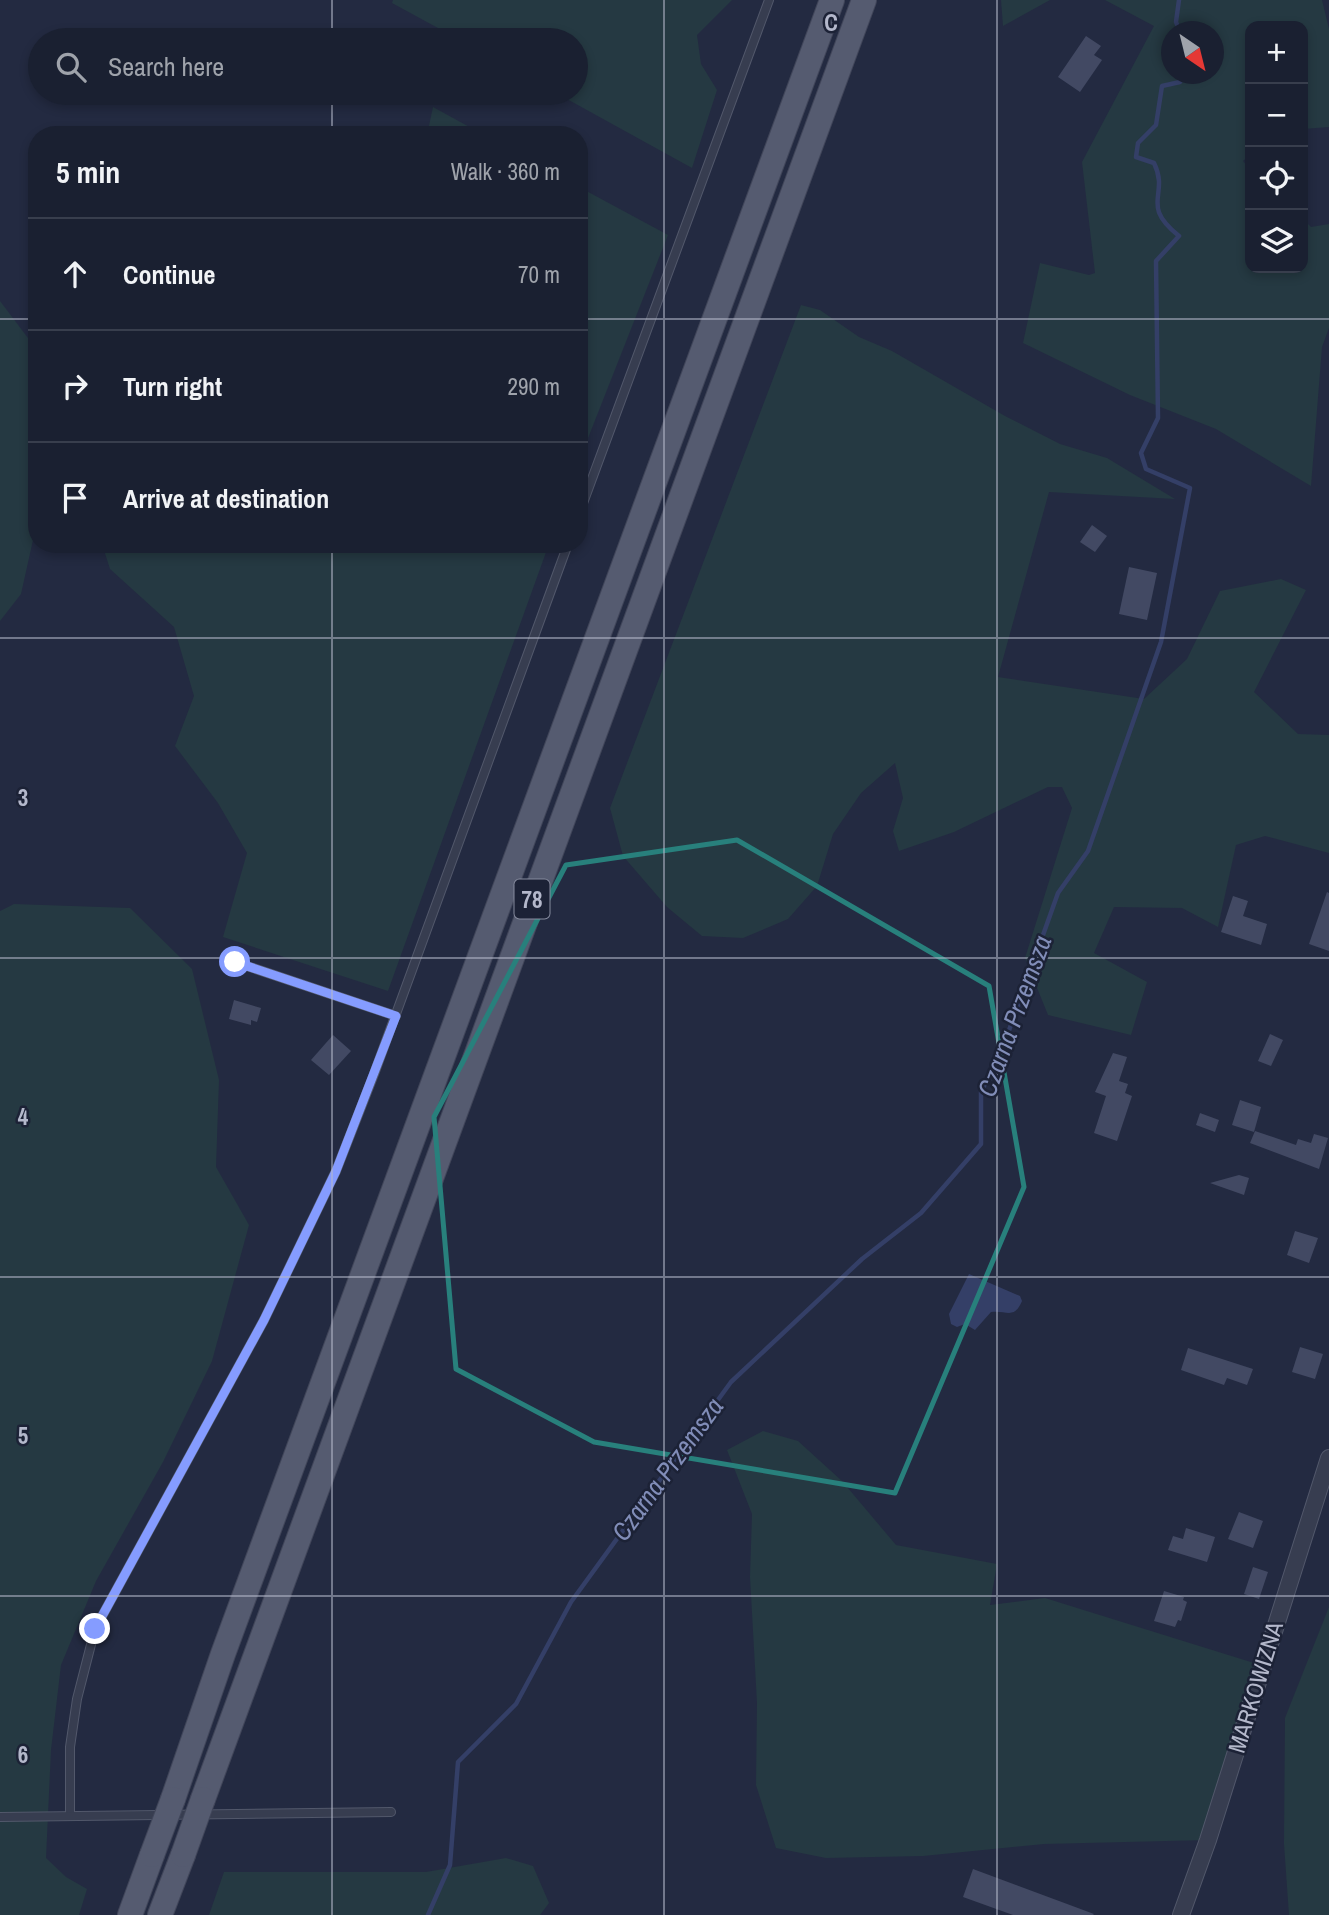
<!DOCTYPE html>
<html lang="en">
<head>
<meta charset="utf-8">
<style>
  body { margin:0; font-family:"Archivo Narrow",sans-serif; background:#232839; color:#f1f3f6 }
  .controls { position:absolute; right:21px; top:21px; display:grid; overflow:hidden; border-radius:14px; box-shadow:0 4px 10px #0003 }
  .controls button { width:63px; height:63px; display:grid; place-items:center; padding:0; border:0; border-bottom:2px solid #383e4d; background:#1a2031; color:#f1f3f6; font:35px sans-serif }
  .compass { position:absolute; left:1161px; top:21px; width:63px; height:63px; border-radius:50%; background:#1a2031; box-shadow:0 4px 10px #0003; rotate:145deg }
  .stop { position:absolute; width:21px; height:21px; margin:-16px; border:5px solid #859cff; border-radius:50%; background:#fff }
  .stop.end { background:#859cff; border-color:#fff; box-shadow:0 2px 7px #0008 }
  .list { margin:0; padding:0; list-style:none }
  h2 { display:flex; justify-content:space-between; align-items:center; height:91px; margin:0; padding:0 28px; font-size:30px }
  h2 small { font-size:23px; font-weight:400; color:#9fa3ab }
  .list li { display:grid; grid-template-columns:46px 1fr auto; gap:21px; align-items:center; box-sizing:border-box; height:112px; padding:0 28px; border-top:2px solid #383e4d }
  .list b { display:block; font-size:26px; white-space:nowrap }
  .list em { font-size:23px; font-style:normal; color:#9fa3ab }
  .icon { flex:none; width:38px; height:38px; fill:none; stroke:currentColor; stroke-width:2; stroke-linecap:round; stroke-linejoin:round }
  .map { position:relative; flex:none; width:1329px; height:1915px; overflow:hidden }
  .search { position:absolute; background:#1a2031; box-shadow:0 4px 10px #0003; left:28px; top:28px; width:560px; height:77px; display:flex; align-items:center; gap:18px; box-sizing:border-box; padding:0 24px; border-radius:38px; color:#9fa3ab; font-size:26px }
  .panel { position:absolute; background:#1a2031; box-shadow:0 4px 10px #0003; left:28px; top:126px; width:560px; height:427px; border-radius:28px }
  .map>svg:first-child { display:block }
  .green { fill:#253942; fill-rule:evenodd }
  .water { fill:#343f67 }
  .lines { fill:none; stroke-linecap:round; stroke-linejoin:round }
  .stream { stroke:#343f67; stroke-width:4.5 }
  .building { fill:#424963 }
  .service-casing { stroke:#52586b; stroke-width:10 }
  .minor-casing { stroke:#52586b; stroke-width:18 }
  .primary-casing { stroke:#41465a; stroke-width:26 }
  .service { stroke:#373d50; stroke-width:8 }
  .minor { stroke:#373d50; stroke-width:16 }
  .primary { stroke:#555b70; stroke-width:24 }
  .primary-bridge-casing { stroke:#41465a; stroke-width:26; stroke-linecap:butt }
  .primary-bridge { stroke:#555b70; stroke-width:24 }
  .route { stroke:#859cff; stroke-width:9 }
  .marked { fill:none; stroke:#28807c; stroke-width:5; stroke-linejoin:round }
  .grid { fill:none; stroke:#b4b8cb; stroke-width:2; stroke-opacity:0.55 }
  .labels { text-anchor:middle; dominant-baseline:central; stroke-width:5; stroke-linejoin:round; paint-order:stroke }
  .shield { fill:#1c2236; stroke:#868b9e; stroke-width:2 }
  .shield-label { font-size:23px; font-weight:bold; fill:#b4b8cb }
  .street-label { font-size:24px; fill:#b4b8cb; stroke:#1c2236 }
  .water-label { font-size:26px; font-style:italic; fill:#818db8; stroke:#1c2236 }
  .grid-label { font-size:23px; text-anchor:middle; font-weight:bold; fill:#b4b8cb; stroke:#1c2236; stroke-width:5; stroke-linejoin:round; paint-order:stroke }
</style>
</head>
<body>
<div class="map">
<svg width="1329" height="1915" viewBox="0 0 1329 1915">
  <rect width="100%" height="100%" fill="#232a41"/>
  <g class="green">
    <polygon points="393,0 732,0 697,35 701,64 717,90 692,168 556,93 576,93 576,40 460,40 392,3"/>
    <polygon points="1001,0 1050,0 1003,26"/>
    <path d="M 1105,0 L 1322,0 L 1329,29 L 1329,127 L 1303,129 L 1303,26 L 1250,26 L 1250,155 L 1243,161 L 1250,169 L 1250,268 L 1303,268 L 1303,219 L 1311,227 L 1329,224 L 1329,328 L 1322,347 L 1311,486 L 1216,429 L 1130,395 L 1023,343 L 1040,263 L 1089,275 L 1095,273 L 1082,162 L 1154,26 ZM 1172,32 L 1214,32 L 1214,74 L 1172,74 Z"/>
    <polygon points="433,107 484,135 427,135"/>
    <polygon points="579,187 668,235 579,461"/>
    <polygon points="0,301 37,350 37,522 21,594 0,621"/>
    <polygon points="801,305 820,310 859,337 892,351 1005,416 1060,444 1107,458 1175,499 1049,492 998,677 1144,699 1187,659 1220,591 1281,579 1306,590 1254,692 1298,734 1329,735 1329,853 1265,836 1236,845 1218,927 1182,908 1114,907 1094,953 1147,982 1131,1035 1048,1015 1025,958 1072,808 1062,787 1048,787 954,832 899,851 893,831 903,798 895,763 861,793 833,834 817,886 788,919 743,938 702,936 667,907 623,856 610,808"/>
    <polygon points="102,544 549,544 388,991 223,937 247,853 218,803 175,746 194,696 174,627 110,569"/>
    <polygon points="14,904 130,908 192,969 219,1080 216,1167 249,1225 212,1361 163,1462 96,1581 61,1665 51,1750 46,1858 66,1877 87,1889 79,1915 0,1915 0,911"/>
    <polygon points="763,1431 798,1441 842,1481 896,1545 997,1564 990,1605 1045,1598 1254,1663 1257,1676 1208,1840 1044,1844 923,1856 826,1858 776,1848 756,1785 757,1703 750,1577 752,1514 727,1450"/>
    <polygon points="1329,1607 1329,1915 1289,1915 1284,1844 1285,1718"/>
    <polygon points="506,1858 533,1866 549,1903 540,1915 209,1915 224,1872 426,1872"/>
  </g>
  <path class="water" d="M 969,1274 L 1020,1296 L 1022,1301 C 1014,1320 1007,1310 991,1312 L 975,1330 L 965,1324 L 957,1327 L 951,1324 L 949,1314 Z"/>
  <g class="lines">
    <g class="stream">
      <polyline points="1179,0 1176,22 1180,32"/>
      <path d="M 428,1915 L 450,1865 L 458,1762 L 516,1704 L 571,1602 L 731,1382 L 862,1259 L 921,1213 L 981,1144 L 981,1092 L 1002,1050 L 1058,893 L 1088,851 L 1161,642 L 1190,488 L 1146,469 L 1141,453 L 1158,418 L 1156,261 L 1179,236 C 1139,204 1170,196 1154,163 L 1136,157 L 1138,143 L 1156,125 L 1162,86 L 1180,82 L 1184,74"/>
    </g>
  </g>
  <g class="building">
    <polygon points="1086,36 1101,46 1094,55 1102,60 1080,92 1058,77"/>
    <polygon points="1092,525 1107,536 1095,552 1080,542"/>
    <polygon points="1129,567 1157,573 1147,620 1119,614"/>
    <polygon points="1327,892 1329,893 1329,951 1309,944"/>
    <polygon points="1233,896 1248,901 1243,916 1267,924 1261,945 1221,932"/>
    <polygon points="234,1000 261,1008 257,1022 251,1020 251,1025 229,1019"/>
    <polygon points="1270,1034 1283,1040 1271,1066 1258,1061"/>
    <polygon points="333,1035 351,1051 329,1075 311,1060"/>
    <polygon points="1113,1053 1127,1057 1119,1081 1128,1084 1125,1093 1132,1096 1117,1141 1094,1133 1106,1096 1095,1092"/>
    <polygon points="1240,1100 1261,1107 1254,1132 1232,1125"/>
    <polygon points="1200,1113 1219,1120 1215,1132 1196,1125"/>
    <polygon points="1255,1131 1296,1145 1298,1139 1311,1143 1314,1134 1328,1138 1319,1169 1250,1143"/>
    <polygon points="1239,1175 1249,1178 1244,1195 1210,1183"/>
    <polygon points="1295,1231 1318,1238 1309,1263 1287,1255"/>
    <polygon points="1300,1347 1323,1354 1315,1379 1292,1372"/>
    <polygon points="1188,1348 1253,1369 1247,1385 1227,1378 1224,1385 1181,1370"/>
    <polygon points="1239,1512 1263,1521 1253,1548 1228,1539"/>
    <polygon points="1186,1528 1215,1537 1207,1562 1168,1550 1173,1536 1183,1539"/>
    <polygon points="1253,1567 1268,1572 1259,1599 1244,1594"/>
    <polygon points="1164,1591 1184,1597 1183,1600 1187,1602 1181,1621 1178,1620 1175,1627 1154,1621"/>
    <polygon points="973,1869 1094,1914 1093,1915 1013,1915 963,1897"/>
  </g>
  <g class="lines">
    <g class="service-casing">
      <g id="service">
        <polyline points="579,514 769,0"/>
        <polyline points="235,962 396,1016"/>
        <polyline points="70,1815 70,1747 77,1699 95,1629 264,1320 336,1171 374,1074 568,544"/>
        <polyline points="0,1817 391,1812"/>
      </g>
    </g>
    <g class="minor-casing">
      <polyline id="minor" points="1181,1915 1208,1840 1329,1458"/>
    </g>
    <g class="primary-casing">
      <g id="primary">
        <polyline points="173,1799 223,1654 832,0"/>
        <polyline points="203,1799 864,0"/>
        <polyline points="130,1915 152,1855"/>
        <polyline points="160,1915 183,1855"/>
      </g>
    </g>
    <use href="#service" class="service"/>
    <use href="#minor" class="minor"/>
    <use href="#primary" class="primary"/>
    <g class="primary-bridge-casing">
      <g id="primary-bridge">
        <polyline points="152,1855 173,1799"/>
        <polyline points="183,1855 203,1799"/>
      </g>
    </g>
    <use href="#primary-bridge" class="primary-bridge"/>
  </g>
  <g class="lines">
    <polyline class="route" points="95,1629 264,1320 336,1171 396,1016 235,962"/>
  </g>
  <path class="marked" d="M 737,840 L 989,986 L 1024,1187 L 895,1493 L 594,1442 L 456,1369 L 434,1117 L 566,865 Z"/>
  <path class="grid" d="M 332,0 L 332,40M 664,0 L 664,1915M 997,0 L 997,1915M 332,93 L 332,135M 0,319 L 37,319M 579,319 L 1329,319M 332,544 L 332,1915M 0,638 L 1329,638M 0,958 L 1329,958M 0,1277 L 1329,1277M 0,1596 L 1329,1596"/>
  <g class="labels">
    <rect class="shield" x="514.5" y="879.5" width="35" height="39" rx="5"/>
    <g class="shield-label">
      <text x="532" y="899">78</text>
    </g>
    <g class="street-label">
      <text transform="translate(1255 1687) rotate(-73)">MARKOWIZNA</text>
    </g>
    <g class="water-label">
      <text transform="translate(1014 1016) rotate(-70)">Czarna Przemsza</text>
      <text transform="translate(667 1469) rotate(-54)">Czarna Przemsza</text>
    </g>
  </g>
  <g class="grid-label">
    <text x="831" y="31">C</text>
    <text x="23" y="806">3</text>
    <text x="23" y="1125">4</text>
    <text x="23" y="1444">5</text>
    <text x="23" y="1763">6</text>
  </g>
</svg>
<div class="controls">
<button>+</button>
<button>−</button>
<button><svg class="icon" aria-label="locate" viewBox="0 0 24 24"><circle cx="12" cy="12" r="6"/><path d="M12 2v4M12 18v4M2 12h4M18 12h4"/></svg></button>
<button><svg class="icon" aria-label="layers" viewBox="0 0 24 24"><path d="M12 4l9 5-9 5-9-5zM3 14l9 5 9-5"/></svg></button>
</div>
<svg class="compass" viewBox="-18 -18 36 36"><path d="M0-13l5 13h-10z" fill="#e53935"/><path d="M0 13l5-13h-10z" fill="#9fa3ab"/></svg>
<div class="stop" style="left:235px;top:962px"></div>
<div class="stop end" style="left:95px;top:1629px"></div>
<div class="search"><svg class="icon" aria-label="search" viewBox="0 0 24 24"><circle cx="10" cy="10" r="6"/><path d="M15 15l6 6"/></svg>Search here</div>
<section class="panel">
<h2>5 min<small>Walk · 360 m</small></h2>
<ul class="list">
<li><svg class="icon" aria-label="ahead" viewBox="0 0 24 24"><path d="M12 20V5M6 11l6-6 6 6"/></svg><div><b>Continue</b></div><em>70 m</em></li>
<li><svg class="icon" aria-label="right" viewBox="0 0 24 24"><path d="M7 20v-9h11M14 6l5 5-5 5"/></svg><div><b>Turn right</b></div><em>290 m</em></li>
<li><svg class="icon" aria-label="arrive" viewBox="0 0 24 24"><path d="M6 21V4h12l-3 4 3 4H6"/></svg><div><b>Arrive at destination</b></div></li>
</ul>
</section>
</div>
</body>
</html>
